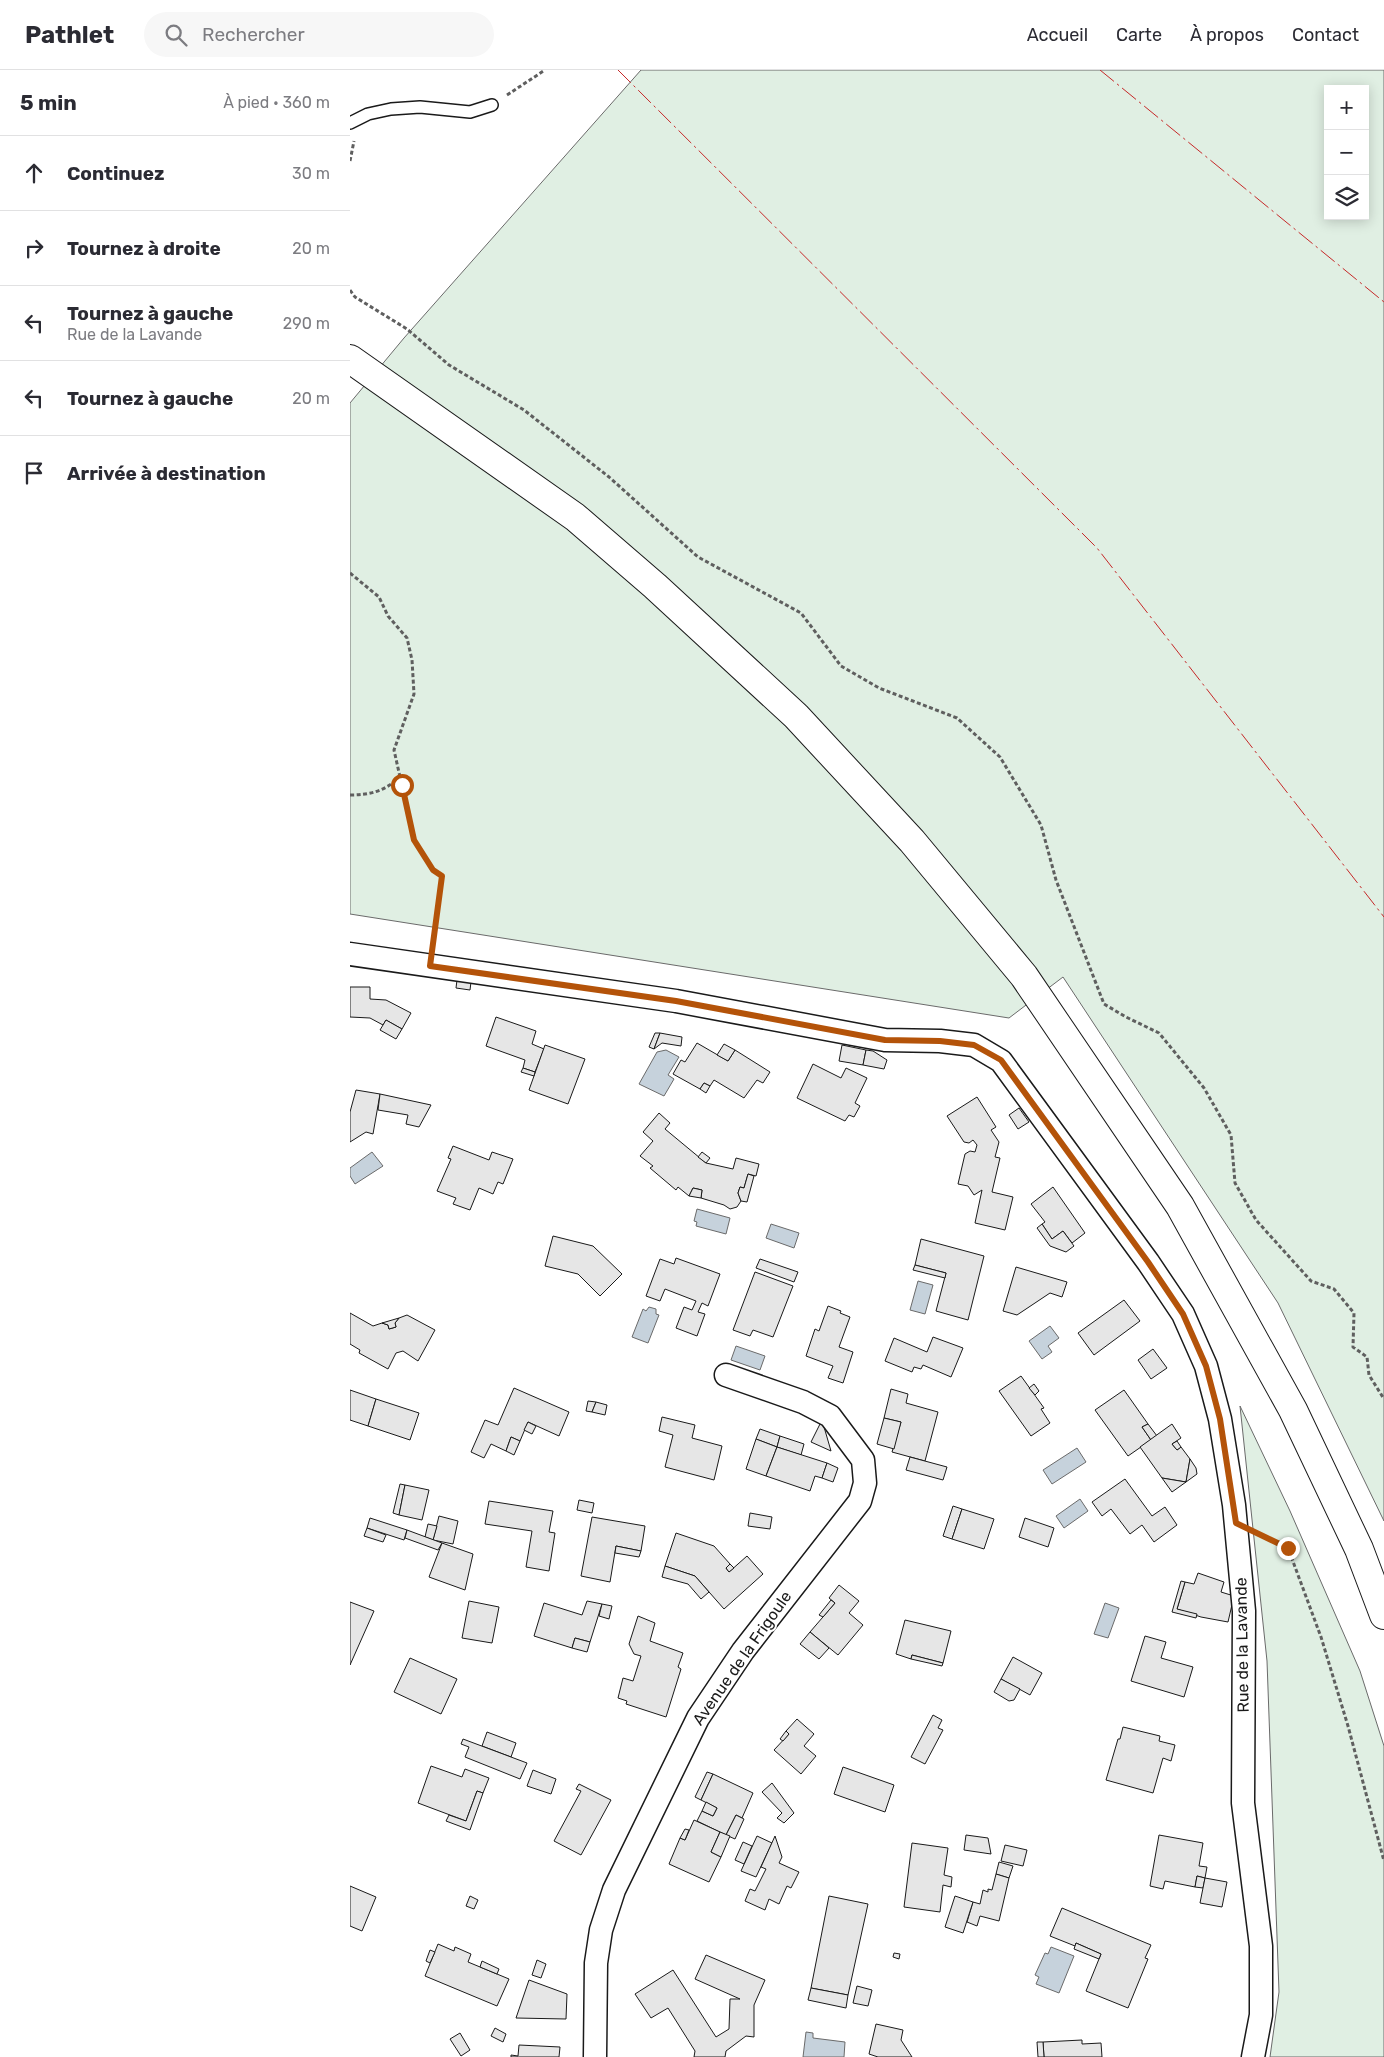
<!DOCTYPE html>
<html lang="fr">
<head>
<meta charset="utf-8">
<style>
  body { margin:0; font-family:Rubik,sans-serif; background:#f7f7f7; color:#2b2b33 }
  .controls { position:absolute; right:15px; top:15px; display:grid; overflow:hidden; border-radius:0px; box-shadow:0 2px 12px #0003 }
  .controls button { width:45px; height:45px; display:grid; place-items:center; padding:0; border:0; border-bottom:1px solid #e1e1e2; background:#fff; color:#2b2b33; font:25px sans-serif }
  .stop { position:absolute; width:15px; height:15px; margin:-11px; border:4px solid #b45309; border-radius:50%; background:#fff }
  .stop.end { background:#b45309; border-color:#fff; box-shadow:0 1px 5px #0008 }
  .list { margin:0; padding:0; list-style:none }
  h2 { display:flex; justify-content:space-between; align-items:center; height:65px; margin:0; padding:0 20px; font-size:21px }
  h2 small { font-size:16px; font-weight:400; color:#7c7c81 }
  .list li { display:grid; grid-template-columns:32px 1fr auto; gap:15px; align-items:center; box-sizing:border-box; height:75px; padding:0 20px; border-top:1px solid #e1e1e2 }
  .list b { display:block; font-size:19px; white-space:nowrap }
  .list p { margin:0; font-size:16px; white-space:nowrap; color:#7c7c81 }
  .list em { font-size:16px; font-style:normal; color:#7c7c81 }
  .icon { flex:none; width:28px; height:28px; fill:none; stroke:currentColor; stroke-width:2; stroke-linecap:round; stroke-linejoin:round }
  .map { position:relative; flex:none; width:1034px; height:1987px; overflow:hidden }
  header { display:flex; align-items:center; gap:30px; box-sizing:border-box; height:70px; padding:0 25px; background:#fff; border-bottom:1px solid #e1e1e2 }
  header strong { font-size:24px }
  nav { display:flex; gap:28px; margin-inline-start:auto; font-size:18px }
  .search { width:350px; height:45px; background:#f7f7f7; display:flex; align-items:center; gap:12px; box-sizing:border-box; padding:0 18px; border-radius:28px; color:#7c7c81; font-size:19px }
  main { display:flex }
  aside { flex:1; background:#fff }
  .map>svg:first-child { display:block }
  .green { fill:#e0efe3; stroke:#6a6a6a; fill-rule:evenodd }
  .water { fill:#c6d2dc; stroke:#6a6a6a }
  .building { fill:#e6e6e6; stroke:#1a1a1a }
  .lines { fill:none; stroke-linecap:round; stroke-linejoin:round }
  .lane-casing { stroke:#1a1a1a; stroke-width:14 }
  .street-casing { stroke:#1a1a1a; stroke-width:25 }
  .primary-casing { stroke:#1a1a1a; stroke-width:30 }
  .path { stroke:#5f5f5f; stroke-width:3; stroke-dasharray:4 2.5; stroke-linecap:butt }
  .lane { stroke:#fff; stroke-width:11 }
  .street { stroke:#fff; stroke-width:22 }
  .primary { stroke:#fff; stroke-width:28 }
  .power { stroke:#c62828; stroke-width:1; stroke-dasharray:18 4 2.5 4; stroke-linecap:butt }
  .route { stroke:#b45309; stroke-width:6 }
  .labels { text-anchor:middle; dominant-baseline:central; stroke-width:4; stroke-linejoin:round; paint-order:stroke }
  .street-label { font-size:16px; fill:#1a1a1a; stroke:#fff }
</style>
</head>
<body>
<header>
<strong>Pathlet</strong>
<div class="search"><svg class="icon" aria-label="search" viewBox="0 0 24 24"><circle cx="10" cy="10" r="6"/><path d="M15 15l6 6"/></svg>Rechercher</div>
<nav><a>Accueil</a><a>Carte</a><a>À propos</a><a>Contact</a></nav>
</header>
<main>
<aside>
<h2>5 min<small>À pied · 360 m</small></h2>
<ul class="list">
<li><svg class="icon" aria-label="ahead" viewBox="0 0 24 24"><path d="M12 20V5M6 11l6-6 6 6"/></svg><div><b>Continuez</b></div><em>30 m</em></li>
<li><svg class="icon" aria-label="right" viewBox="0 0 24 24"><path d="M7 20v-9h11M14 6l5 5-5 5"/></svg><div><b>Tournez à droite</b></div><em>20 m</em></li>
<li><svg class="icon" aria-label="left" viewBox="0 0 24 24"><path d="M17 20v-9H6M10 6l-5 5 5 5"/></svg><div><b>Tournez à gauche</b><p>Rue de la Lavande</p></div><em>290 m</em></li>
<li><svg class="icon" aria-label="left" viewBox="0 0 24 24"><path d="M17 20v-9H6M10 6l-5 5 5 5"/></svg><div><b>Tournez à gauche</b></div><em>20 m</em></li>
<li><svg class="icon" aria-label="arrive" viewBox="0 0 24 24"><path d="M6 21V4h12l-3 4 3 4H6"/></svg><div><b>Arrivée à destination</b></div></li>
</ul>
</aside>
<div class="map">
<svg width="1034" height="1987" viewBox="0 0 1034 1987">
  <rect width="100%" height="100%" fill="#fff"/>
  <g class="green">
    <path d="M 291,0 L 1034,0 L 1034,1451 L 928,1233 L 713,907 L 659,948 L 0,844 L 0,333 L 54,268 ZM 978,19 L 1015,19 L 1015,146 L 978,146 Z"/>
    <polygon points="890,1336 940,1441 1010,1601 1034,1676 1034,1987 920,1987 929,1922 917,1591"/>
  </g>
  <g class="water">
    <polygon points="316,980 329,987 318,1005 324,1009 314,1026 289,1014 307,982"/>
    <polygon points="22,1082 33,1096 5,1114 0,1106 0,1098"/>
    <polygon points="347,1139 380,1148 376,1164 346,1156 347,1152 344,1151"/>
    <polygon points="421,1154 449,1163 444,1178 416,1168"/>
    <polygon points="568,1211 583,1215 575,1244 560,1240"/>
    <polygon points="299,1237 306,1239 306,1244 309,1245 298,1273 282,1267 293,1239 296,1241"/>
    <polygon points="700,1256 709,1268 698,1276 702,1282 692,1289 679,1271"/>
    <polygon points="386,1276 415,1286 410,1300 381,1290"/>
    <polygon points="727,1378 736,1392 702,1414 693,1400"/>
    <polygon points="730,1429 738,1441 714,1458 706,1446"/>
    <polygon points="755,1533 769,1538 758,1568 744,1564"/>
    <polygon points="701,1877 724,1886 709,1923 686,1914 689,1907 685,1905 695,1883 698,1884"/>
    <polygon points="456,1962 463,1963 463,1968 495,1972 494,1987 453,1987"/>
  </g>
  <g class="building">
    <polygon points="107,910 121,912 120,920 106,918"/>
    <polygon points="0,917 20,917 20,929 36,930 61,943 52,959 36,950 33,955 20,948 0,947"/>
    <polygon points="146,947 186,961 182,974 194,979 185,1002 173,998 175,990 136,976"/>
    <polygon points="36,950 52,959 46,969 30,960"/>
    <polygon points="305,963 310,963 304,979 299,977"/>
    <polygon points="310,963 332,967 331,976 312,973 304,979"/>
    <polygon points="347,973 378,991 385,980 420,1002 413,1013 407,1010 394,1028 364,1010 360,1016 354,1013 350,1019 323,1004 331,990 335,992"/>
    <polygon points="374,974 385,980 378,991 367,985"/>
    <polygon points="195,975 235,989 218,1034 179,1020"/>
    <polygon points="492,975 516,980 513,995 489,991"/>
    <polygon points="516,980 523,981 537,990 534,999 513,995"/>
    <polygon points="463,994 491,1008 496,998 517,1008 505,1033 510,1036 504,1047 499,1045 495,1051 447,1028"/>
    <polygon points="173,998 185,1002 184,1006 171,1002"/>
    <polygon points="354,1013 360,1016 356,1023 350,1019"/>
    <polygon points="6,1020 30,1024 23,1064 16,1062 0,1072 0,1042"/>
    <polygon points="30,1024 81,1035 69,1057 56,1054 58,1045 28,1040"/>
    <polygon points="627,1027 646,1057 641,1060 649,1072 645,1087 650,1088 642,1122 663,1127 655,1160 625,1153 632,1120 624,1125 618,1116 608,1114 615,1084 620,1081 625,1082 627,1075 623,1070 619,1073 614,1072 597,1046"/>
    <polygon points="669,1038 679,1052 668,1059 659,1045"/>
    <polygon points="309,1043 320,1053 315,1059 356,1093 383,1099 386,1088 409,1094 406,1106 398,1104 394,1118 390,1117 388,1123 391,1131 387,1137 380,1139 374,1135 351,1128 352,1120 343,1118 339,1126 328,1117 326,1120 300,1098 303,1096 290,1086 303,1071 293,1062"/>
    <polygon points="103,1076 139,1090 142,1082 163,1089 153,1114 148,1112 143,1124 129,1118 120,1140 103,1134 106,1128 87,1121 101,1089 98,1088"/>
    <polygon points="352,1082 360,1088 356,1093 348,1087"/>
    <polygon points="398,1104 404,1106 397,1132 391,1131 388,1123 390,1117 394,1118"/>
    <polygon points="703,1117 735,1163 722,1173 713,1161 702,1169 692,1154 695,1152 681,1134"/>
    <polygon points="343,1118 352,1120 351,1128 339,1126"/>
    <polygon points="692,1154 702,1169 713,1161 724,1176 716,1182 700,1176 687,1158"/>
    <polygon points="203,1166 243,1176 272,1204 250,1226 228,1204 195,1196"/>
    <polygon points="571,1169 634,1186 618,1250 586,1241 596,1203 565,1195"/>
    <polygon points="326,1188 370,1204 358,1236 352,1233 348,1242 355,1244 347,1266 326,1258 334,1237 342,1240 346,1231 315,1219 310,1231 296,1226 310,1189 324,1194"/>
    <polygon points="410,1189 448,1202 444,1212 406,1198"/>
    <polygon points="565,1195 596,1203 595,1208 563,1200"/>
    <polygon points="666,1197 717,1212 712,1227 700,1223 667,1245 653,1241"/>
    <polygon points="405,1202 443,1216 423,1267 403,1260 400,1266 383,1260"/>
    <polygon points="774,1230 790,1251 744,1285 728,1263"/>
    <polygon points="478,1236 491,1241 490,1243 500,1247 489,1277 503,1282 493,1313 478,1308 483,1296 456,1286 465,1259 469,1261"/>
    <polygon points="0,1243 23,1256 32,1253 38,1255 39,1259 46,1257 45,1253 49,1248 57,1245 85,1260 68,1291 53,1281 46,1283 38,1299 9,1283 10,1280 0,1274"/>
    <polygon points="49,1248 45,1253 46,1257 39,1259 38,1255 32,1253"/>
    <polygon points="583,1267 613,1278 601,1307 573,1295 571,1299 564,1297 562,1302 535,1291 544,1268 577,1282"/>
    <polygon points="803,1279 817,1298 801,1309 788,1290"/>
    <polygon points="671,1306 694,1338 691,1339 700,1353 681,1366 649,1321"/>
    <polygon points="684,1314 689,1321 685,1325 679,1318"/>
    <polygon points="164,1318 219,1342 209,1366 178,1352 170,1371 161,1367 156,1381 141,1374 134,1388 121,1382 135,1350 148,1355"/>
    <polygon points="541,1319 558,1324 556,1333 588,1342 575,1391 542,1382 551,1352 534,1348"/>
    <polygon points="0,1320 26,1329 18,1356 0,1350"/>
    <polygon points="774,1320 798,1354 792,1357 801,1370 778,1386 745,1340"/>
    <polygon points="26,1329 69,1343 60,1370 18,1356"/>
    <polygon points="238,1331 246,1332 242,1342 236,1341"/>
    <polygon points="246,1332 257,1335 255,1345 242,1342"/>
    <polygon points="312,1347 345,1355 342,1368 372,1376 364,1410 315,1397 323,1365 309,1361"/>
    <polygon points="534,1348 551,1352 544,1379 527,1374"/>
    <polygon points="472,1350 481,1381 461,1372"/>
    <polygon points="178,1352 186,1356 182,1364 174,1360"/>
    <polygon points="798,1354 807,1366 801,1370 792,1357"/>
    <polygon points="822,1354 831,1368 822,1374 827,1380 831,1377 840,1389 836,1412 812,1408 790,1377"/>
    <polygon points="410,1359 430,1366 427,1377 406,1369"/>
    <polygon points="430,1366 454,1374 451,1385 427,1377"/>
    <polygon points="161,1367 170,1371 164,1385 156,1381"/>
    <polygon points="406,1369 427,1377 416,1406 396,1399"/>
    <polygon points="827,1371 831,1377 827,1380 822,1374"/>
    <polygon points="427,1377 477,1393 472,1408 465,1406 460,1421 416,1406"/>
    <polygon points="560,1387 597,1397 593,1410 556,1400"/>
    <polygon points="840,1389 846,1398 847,1404 836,1412"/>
    <polygon points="477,1393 488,1398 483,1412 472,1408"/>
    <polygon points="812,1408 836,1412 822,1422"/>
    <polygon points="775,1409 802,1446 815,1437 827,1455 804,1472 792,1455 780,1464 761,1439 752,1446 742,1432"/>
    <polygon points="50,1414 55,1415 49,1445 43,1443"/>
    <polygon points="55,1415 79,1420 72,1450 49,1445"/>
    <polygon points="229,1430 244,1433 242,1443 227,1440"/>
    <polygon points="139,1431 203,1441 199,1462 205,1463 199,1501 176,1497 182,1461 135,1454"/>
    <polygon points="603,1436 612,1439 602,1469 593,1466"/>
    <polygon points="612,1439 644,1449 634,1479 602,1469"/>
    <polygon points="400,1443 422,1447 420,1459 398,1456"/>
    <polygon points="89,1446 108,1451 103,1474 83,1470"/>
    <polygon points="242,1447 295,1456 291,1481 266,1476 260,1512 231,1506"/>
    <polygon points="20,1448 57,1460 54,1470 17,1458"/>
    <polygon points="675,1448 704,1458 698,1477 669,1467"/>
    <polygon points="78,1454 87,1456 83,1470 75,1467"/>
    <polygon points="17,1458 36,1465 33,1472 14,1466"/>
    <polygon points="57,1460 92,1473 88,1480 55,1468"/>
    <polygon points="326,1463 364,1476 380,1494 376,1498 379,1502 397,1486 413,1504 374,1539 345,1506 315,1496"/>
    <polygon points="92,1473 123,1484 115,1520 79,1507"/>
    <polygon points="266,1476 291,1481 289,1487 265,1483"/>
    <polygon points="380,1494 384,1498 379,1502 376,1498"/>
    <polygon points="315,1496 345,1506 359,1522 351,1529 338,1514 312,1507"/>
    <polygon points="848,1503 874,1512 871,1522 884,1526 878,1552 851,1547 827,1539 835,1512 844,1514"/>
    <polygon points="831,1511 835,1512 827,1539 847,1544 846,1548 822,1542"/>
    <polygon points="489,1515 509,1531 499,1543 513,1555 488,1585 460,1562 485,1533 479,1528"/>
    <polygon points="481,1530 485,1533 473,1547 469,1545"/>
    <polygon points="119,1531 149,1537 142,1573 112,1568"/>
    <polygon points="237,1531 252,1534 240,1572 225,1568 222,1578 184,1566 194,1533 232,1545"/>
    <polygon points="0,1532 24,1541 0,1595"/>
    <polygon points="252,1534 262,1536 259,1549 249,1546"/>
    <polygon points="288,1546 305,1553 300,1571 333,1583 328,1597 331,1599 316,1647 276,1634 277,1631 268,1628 273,1608 283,1611 291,1586 284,1584 279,1574"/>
    <polygon points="555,1550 601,1561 593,1593 562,1585 561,1589 546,1584"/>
    <polygon points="460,1562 479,1578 469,1589 450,1574"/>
    <polygon points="795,1566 816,1572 811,1588 843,1597 834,1627 781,1611"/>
    <polygon points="225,1568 240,1572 237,1582 222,1578"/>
    <polygon points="562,1585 593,1593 592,1596 561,1589"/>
    <polygon points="663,1587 692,1603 680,1625 651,1609"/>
    <polygon points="60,1588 107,1609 91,1644 44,1622"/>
    <polygon points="651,1609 670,1619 664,1630 659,1631 644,1622"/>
    <polygon points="583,1645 592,1650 588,1658 593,1660 575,1694 561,1687"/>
    <polygon points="447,1649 464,1664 454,1676 466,1686 451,1704 424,1680 439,1664 436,1661"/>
    <polygon points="773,1657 810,1666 809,1671 825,1675 821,1691 813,1688 803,1723 756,1710 768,1669 770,1669"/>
    <polygon points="436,1661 439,1664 433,1671 430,1669"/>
    <polygon points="137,1662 166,1673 161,1687 132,1676"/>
    <polygon points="113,1669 177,1693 170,1709 115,1687 119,1677 111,1674"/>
    <polygon points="81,1696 112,1707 115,1699 139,1708 133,1723 127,1721 116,1751 68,1733"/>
    <polygon points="493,1697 544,1715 535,1742 484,1724"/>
    <polygon points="183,1700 206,1709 201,1724 177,1716"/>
    <polygon points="357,1702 363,1704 351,1730 345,1727"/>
    <polygon points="363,1704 403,1723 392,1748 386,1745 376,1765 347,1751 352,1741 363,1746 367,1738 351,1730"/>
    <polygon points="422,1713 444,1743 434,1753 427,1748 432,1743 412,1722"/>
    <polygon points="229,1714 261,1730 231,1785 204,1771 231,1721 226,1719"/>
    <polygon points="127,1721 133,1723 120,1760 96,1751 99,1745 116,1751"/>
    <polygon points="356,1732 367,1738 363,1746 352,1741"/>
    <polygon points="386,1745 394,1749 385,1769 376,1765"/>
    <polygon points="344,1750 370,1762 361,1782 371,1787 359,1812 319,1794 330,1768 335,1770"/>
    <polygon points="335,1759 339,1760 335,1770 330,1768"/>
    <polygon points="370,1762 380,1766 371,1787 361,1782"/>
    <polygon points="616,1765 638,1768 641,1784 614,1780"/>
    <polygon points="809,1765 853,1773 849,1796 857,1797 855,1808 847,1806 845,1817 815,1811 813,1819 800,1816"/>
    <polygon points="407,1766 422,1773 406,1807 391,1801"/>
    <polygon points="425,1766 432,1787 429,1793 449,1802 441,1818 437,1816 429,1834 419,1829 415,1840 395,1831 400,1819 405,1821 416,1799 411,1797"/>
    <polygon points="393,1772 402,1776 394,1794 385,1790"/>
    <polygon points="562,1773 598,1778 594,1805 602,1807 601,1817 593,1815 590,1842 554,1837"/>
    <polygon points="655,1775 677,1780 673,1796 651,1791"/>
    <polygon points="649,1792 663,1796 659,1808 646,1804"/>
    <polygon points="646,1804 659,1808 649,1851 630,1846 627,1856 617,1852 623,1832 630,1834 633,1820 638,1822 638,1819 642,1820"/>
    <polygon points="847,1806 855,1808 853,1818 845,1817"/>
    <polygon points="855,1808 877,1812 872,1837 850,1833"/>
    <polygon points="0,1816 26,1827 12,1861 0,1856"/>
    <polygon points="120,1826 128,1830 124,1839 116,1836"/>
    <polygon points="479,1826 518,1834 498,1925 461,1918"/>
    <polygon points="605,1826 623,1832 613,1863 595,1857"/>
    <polygon points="712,1838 801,1875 795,1888 798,1889 778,1938 736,1921 751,1884 726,1873 725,1876 700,1866"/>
    <polygon points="726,1873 751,1884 749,1889 724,1879"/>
    <polygon points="88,1874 104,1881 105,1877 121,1884 118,1892 159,1909 147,1936 75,1906"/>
    <polygon points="80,1880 85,1882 80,1893 76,1891"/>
    <polygon points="544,1883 550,1884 549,1889 543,1887"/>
    <polygon points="356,1885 415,1910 404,1935 404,1967 396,1966 376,1981 375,1987 344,1987 345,1981 318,1938 301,1948 285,1924 323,1900 366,1967 379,1959 380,1929 390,1929 345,1909"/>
    <polygon points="187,1890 196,1894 191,1908 182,1905"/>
    <polygon points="132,1891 149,1899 147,1904 130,1897"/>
    <polygon points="179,1910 217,1924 216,1949 166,1948"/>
    <polygon points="507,1916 522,1920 518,1936 503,1933"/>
    <polygon points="461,1918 498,1925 496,1938 458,1930"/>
    <polygon points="526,1954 553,1960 551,1970 562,1987 528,1987 519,1984"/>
    <polygon points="145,1958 156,1964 153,1972 141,1966"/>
    <polygon points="110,1963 120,1980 111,1986 100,1969"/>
    <polygon points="732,1970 732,1974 751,1973 752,1987 694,1987 693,1972"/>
    <polygon points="687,1972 693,1972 694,1987 688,1987"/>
    <polygon points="169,1975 210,1977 209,1987 161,1987 161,1985 168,1986"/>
  </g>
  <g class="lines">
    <g class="lane-casing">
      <polyline id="lane" points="0,53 18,44 41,39 70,37 120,42 142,35"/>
    </g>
    <g class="street-casing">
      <g id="street">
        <polyline points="0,884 326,931 535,970 590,971 624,975 651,991 798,1192 833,1244 856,1296 870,1349 884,1435 894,1541 893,1733 911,1876 911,1945 903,1987"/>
        <polyline points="245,1987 246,1893 251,1860 264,1820 348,1648 393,1581 510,1431 515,1413 513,1390 480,1346 453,1332 376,1305"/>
      </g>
    </g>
    <g class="primary-casing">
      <polyline id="primary" points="0,289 225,447 305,516 446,646 562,771 674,906 830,1136 943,1340 1009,1479 1034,1545"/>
    </g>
    <g class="path">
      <polyline points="157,25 195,0"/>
      <polyline points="0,91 4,71"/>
      <polyline points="0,220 5,227 57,259 99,295 174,340 259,407 348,487 451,543 491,596 529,618 607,648 650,687 691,755 706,810 754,934 776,947 809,963 854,1018 881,1065 885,1113 906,1150 961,1211 984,1219 1004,1243 1003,1277 1017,1287 1019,1305 1034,1329"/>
      <polyline points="0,503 29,527 38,546 57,568 62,590 64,624 44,680 64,770 83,800 92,806 83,872"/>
      <path d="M 0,725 C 20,725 35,721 50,707"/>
      <polyline points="911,1466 938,1478 971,1567 998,1656 1034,1791"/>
    </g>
    <use href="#lane" class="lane"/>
    <use href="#street" class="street"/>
    <use href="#primary" class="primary"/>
    <g class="power">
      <polyline points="268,0 747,478 1034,847"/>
      <polyline points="750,0 1034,232"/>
    </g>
  </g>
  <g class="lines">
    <polyline class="route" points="52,715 64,770 83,800 92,806 80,896 326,931 535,970 590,971 624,975 651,990 798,1192 833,1244 856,1296 870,1349 886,1453 938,1478"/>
  </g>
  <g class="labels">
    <g class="street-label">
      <text transform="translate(892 1575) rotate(-91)">Rue de la Lavande</text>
      <text transform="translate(392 1588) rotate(-55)">Avenue de la Frigoule</text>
    </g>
  </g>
</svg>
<div class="controls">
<button>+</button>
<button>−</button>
<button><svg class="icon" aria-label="layers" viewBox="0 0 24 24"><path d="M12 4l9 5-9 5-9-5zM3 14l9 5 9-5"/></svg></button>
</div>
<div class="stop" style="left:52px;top:715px"></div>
<div class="stop end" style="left:938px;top:1478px"></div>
</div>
</main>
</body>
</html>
